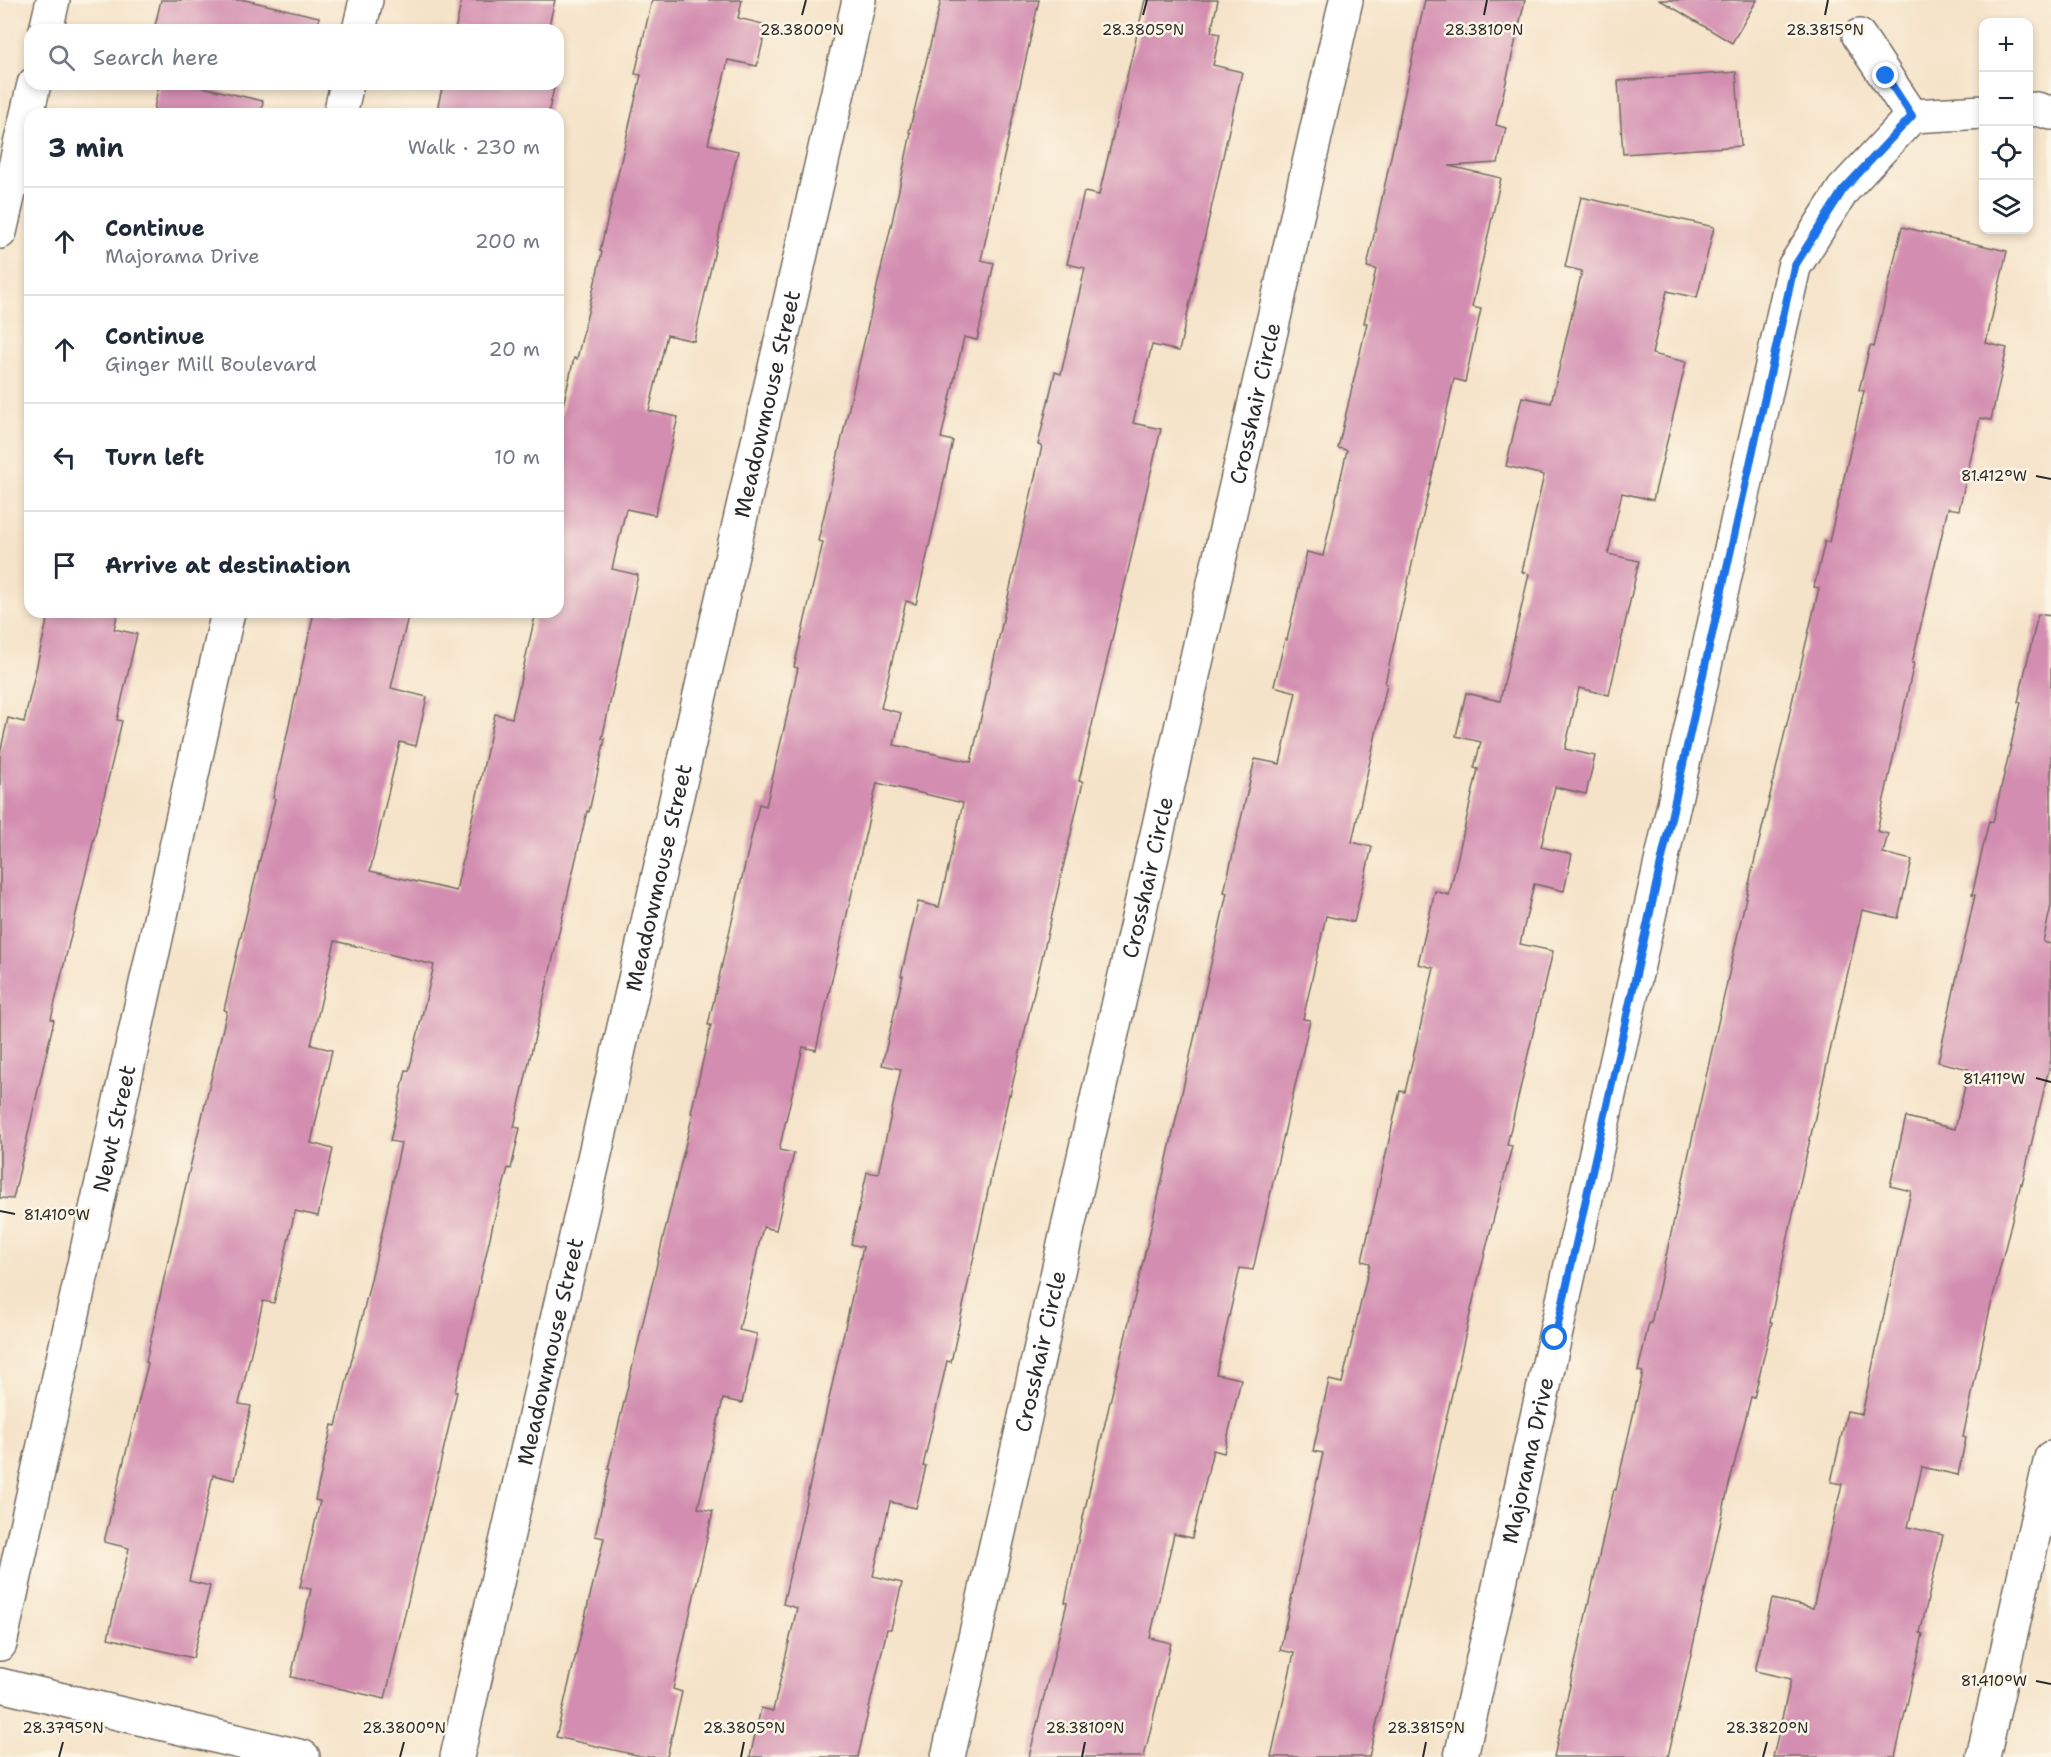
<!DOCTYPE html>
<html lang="en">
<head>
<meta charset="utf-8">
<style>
  body { margin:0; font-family:"Shantell Sans",sans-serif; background:#f2f2f3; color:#1f2937 }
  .controls { position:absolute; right:18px; top:18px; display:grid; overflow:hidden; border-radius:12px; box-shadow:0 3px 9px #0003 }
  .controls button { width:54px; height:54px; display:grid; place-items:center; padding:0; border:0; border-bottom:2px solid #e0e1e3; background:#fff; color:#1f2937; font:30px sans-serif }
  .stop { position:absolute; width:18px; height:18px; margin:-14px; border:4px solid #1a73e8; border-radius:50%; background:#fff }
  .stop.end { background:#1a73e8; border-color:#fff; box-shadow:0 2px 6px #0008 }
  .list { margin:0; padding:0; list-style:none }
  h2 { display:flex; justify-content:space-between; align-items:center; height:78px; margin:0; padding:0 24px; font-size:26px }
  h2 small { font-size:20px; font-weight:400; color:#747a83 }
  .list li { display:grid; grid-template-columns:39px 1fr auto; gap:18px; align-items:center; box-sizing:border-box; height:108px; padding:0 24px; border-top:2px solid #e0e1e3 }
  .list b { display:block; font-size:22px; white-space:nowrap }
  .list p { margin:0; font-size:20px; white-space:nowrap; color:#747a83 }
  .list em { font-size:20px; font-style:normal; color:#747a83 }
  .icon { flex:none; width:33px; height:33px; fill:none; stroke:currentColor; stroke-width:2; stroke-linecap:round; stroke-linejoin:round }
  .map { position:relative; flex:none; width:2051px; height:1757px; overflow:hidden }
  .search { position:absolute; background:#fff; box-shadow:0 3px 9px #0003; left:24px; top:24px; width:540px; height:66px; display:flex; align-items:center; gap:15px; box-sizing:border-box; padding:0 21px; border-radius:18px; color:#747a83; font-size:22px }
  .panel { position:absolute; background:#fff; box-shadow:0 3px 9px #0003; left:24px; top:108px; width:540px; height:510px; border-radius:18px }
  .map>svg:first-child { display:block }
  .building { fill:#d38db0 }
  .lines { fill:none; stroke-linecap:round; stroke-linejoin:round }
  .minor-casing { stroke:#726b62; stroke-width:36 }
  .minor { stroke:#fff; stroke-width:33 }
  .route { stroke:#1a73e8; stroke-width:8 }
  .ticks { fill:none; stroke:#2b2b2b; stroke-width:2 }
  .labels { text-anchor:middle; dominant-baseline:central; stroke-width:5; stroke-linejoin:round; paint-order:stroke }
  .street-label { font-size:22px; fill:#2b2b2b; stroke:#fcf5e5 }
  .ticks-label { font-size:15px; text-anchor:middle; fill:#2b2b2b; stroke:#fcf5e5; stroke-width:5; stroke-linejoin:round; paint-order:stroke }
</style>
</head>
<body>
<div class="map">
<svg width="2051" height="1757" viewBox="0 0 2051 1757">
  <rect width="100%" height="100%" fill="#fcf5e5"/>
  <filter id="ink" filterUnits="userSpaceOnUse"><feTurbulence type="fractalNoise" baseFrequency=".0167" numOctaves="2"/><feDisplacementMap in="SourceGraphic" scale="12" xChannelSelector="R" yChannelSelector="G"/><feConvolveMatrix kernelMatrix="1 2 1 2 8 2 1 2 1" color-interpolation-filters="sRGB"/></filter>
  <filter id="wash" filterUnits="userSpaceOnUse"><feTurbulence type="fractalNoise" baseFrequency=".008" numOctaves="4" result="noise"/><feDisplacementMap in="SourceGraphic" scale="24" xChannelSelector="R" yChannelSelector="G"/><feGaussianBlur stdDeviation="1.35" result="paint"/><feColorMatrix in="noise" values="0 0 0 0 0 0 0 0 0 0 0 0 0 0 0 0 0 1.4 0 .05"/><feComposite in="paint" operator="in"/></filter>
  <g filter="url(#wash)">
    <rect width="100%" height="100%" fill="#f5e3c9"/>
    <g id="blocks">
      <g class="building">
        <polygon points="161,0 245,0 319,17 318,30 154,30"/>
        <polygon points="462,0 555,0 548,30 455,30"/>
        <polygon points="652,0 742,0 738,18 767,25 757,66 728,60 708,144 738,151 694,341 667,335 649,411 678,417 655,515 626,509 612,569 638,575 602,739 605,739 589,812 587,811 514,1127 520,1128 511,1169 508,1168 493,1224 455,1392 457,1392 385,1699 291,1677 311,1589 300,1587 320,1501 315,1500 332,1425 336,1426 382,1233 401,1143 390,1141 406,1070 409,1071 434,965 335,941 311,1045 332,1050 311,1143 333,1149 318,1216 295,1211 274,1303 263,1301 239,1404 251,1406 235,1480 213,1475 189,1581 210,1586 193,1658 108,1638 129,1548 104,1542 148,1363 146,1362 164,1278 227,1011 224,1010 240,940 275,799 273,798 314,612 409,612 391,688 427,697 416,746 400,742 370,871 456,891 495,714 512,718 536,612 558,612 558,427 574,358 577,359 602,252 600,251 641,75 635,74"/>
        <polygon points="941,0 1039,0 981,260 994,263 977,340 964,337 941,438 953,441 916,604 906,601 881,708 901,713 894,745 971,762 1042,446 1038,445 1055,372 1061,374 1085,268 1067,264 1084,192 1099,195 1145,0 1218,0 1211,32 1220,34 1213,65 1242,72 1179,351 1152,345 1133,423 1161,429 1079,781 1083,782 1010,1095 1009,1094 951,1362 947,1361 923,1466 926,1466 916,1508 890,1502 873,1576 902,1583 891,1629 887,1629 858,1757 750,1757 761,1708 773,1711 797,1608 783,1604 863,1247 851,1244 867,1172 878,1174 901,1069 882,1065 903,976 901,976 918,902 939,907 963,803 877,783 816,1050 803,1047 779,1150 794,1153 776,1230 763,1227 739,1330 757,1334 742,1403 723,1399 698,1508 713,1511 673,1689 682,1692 667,1757 645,1757 556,1737 604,1538 595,1536 610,1469 608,1469 693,1113 691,1113 711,1025 708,1025 759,804 766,806 798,668 794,667 823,542 818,541 892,222 911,133 909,132"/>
        <polygon points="1425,0 1525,0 1496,125 1506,128 1498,163 1449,166 1501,178 1472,307 1481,309 1465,382 1454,379 1385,683 1387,684 1352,842 1372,847 1354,922 1326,916 1303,1019 1310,1020 1253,1270 1240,1268 1216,1374 1241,1379 1224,1453 1213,1450 1192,1538 1174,1534 1150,1638 1171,1643 1144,1757 1029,1757 1067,1603 1065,1602 1084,1513 1167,1159 1227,893 1224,892 1255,759 1280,764 1296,692 1274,686 1285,639 1287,640 1307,552 1323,556 1347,450 1338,448 1367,323 1364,323 1376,269 1367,267"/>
        <polygon points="1660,0 1757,0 1732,43"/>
        <polygon points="1736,72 1741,146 1623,154 1618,81"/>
        <polygon points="159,84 189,84 263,101 261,114 153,114"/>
        <polygon points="443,84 555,84 548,114 436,114"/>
        <polygon points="1581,197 1714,227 1697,298 1667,291 1652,354 1686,362 1653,500 1622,493 1608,554 1639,561 1609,695 1579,688 1565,749 1595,756 1586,794 1555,787 1541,847 1572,854 1564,891 1534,884 1520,944 1553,951 1543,994 1542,994 1507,1145 1512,1146 1476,1288 1369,1757 1271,1757 1294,1653 1280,1650 1323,1453 1313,1451 1329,1380 1342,1383 1370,1263 1362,1261 1400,1091 1405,1092 1434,968 1418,964 1435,891 1449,895 1478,769 1474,768 1481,742 1456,736 1466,693 1500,701 1529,574 1522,572 1544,475 1506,466 1522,397 1551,403 1582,271 1565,267"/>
        <polygon points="1902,227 2007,251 1986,343 2007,348 1991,420 1980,418 1959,510 1948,508 1912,663 1914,663 1877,831 1888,834 1883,853 1912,860 1898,918 1862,910 1791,1223 1770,1322 1772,1322 1754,1398 1751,1397 1728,1489 1668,1757 1554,1757 1614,1489 1616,1490 1643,1372 1638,1371 1649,1323 1651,1323 1749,884 1819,588 1814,587 1825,541 1829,542 1864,391 1859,390 1870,346 1874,347"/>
        <polygon points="49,612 118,612 114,629 137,634 117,720 122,721 51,1019 54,1020 13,1199 0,1198 0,753 8,718 24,722"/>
        <polygon points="2038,614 2051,616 2051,906 2043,942 2051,944 2051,1060 2022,1184 2021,1183 1989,1313 1963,1437 1966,1438 1958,1475 1922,1467 1908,1527 1943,1535 1920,1633 1923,1634 1895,1757 1773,1757 1791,1679 1755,1671 1772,1599 1813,1608 1842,1484 1831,1482 1847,1411 1862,1414 1911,1191 1890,1186 1906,1117 1955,1129 1969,1069 1938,1062 1975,895 1972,895 1989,821 1993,822 2021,702 2018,702"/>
      </g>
    </g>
  </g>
  <g filter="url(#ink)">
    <use href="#blocks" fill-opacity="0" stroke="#726b62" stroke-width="1.5"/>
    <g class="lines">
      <g class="minor-casing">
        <g id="minor">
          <polyline points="46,30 53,0"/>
          <polyline points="359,30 366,0"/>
          <polyline points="1859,36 1912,116"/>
          <polyline points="2028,110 2037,109 2051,113"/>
          <polyline points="340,114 347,84"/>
          <polyline points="0,232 34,84"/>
          <path id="s1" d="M 0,1644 L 228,612"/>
          <polyline points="0,1685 303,1757"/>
          <path id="s2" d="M 457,1757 L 859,0"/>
          <path id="s3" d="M 948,1757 L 1346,0"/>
          <path id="s4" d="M 1461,1757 L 1794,267 L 1843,190 L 1912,116 L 1984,112"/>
          <polyline points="1983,1757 2051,1458"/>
        </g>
      </g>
      <use href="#minor" class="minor"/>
    </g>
  </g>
  <g class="lines" filter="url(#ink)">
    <polyline class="route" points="1555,1338 1794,267 1843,190 1912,116 1886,76"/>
  </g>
  <path class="ticks" d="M 802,15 L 806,0M 1143,15 L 1147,0M 1484,15 L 1487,0M 1825,15 L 1828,0M 2036,476 L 2051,479M 2036,1078 L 2051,1082M 0,1211 L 15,1214M 2036,1681 L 2051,1684M 59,1757 L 63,1742M 400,1757 L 404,1742M 741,1757 L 744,1742M 1082,1757 L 1085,1742M 1423,1757 L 1426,1742M 1763,1757 L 1767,1742"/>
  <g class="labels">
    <g class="street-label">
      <text stroke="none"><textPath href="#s2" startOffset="1388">Meadowmouse Street</textPath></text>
      <text stroke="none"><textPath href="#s3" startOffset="1388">Crosshair Circle</textPath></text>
      <text stroke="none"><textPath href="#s2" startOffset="902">Meadowmouse Street</textPath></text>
      <text stroke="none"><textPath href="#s3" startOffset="902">Crosshair Circle</textPath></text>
      <text stroke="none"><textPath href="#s1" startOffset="528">Newt Street</textPath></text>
      <text stroke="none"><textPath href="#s2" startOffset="416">Meadowmouse Street</textPath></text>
      <text stroke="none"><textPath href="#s3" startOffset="416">Crosshair Circle</textPath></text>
      <text stroke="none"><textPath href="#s4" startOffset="304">Majorama Drive</textPath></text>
    </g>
  </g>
  <g class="ticks-label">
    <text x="802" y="35">28.3800°N</text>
    <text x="1143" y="35">28.3805°N</text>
    <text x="1484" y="35">28.3810°N</text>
    <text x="1825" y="35">28.3815°N</text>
    <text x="1994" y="481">81.412°W</text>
    <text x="1994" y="1084">81.411°W</text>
    <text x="57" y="1220">81.410°W</text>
    <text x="1994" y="1686">81.410°W</text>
    <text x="63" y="1733">28.3795°N</text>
    <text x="404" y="1733">28.3800°N</text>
    <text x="744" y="1733">28.3805°N</text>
    <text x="1085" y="1733">28.3810°N</text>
    <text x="1426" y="1733">28.3815°N</text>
    <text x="1767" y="1733">28.3820°N</text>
  </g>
</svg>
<div class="controls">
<button>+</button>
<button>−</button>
<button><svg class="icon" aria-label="locate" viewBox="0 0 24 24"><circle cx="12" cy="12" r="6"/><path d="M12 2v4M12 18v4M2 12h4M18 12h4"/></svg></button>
<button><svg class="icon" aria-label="layers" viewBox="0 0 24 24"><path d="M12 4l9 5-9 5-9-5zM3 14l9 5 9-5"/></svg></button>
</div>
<div class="stop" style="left:1555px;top:1338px"></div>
<div class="stop end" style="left:1886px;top:76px"></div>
<div class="search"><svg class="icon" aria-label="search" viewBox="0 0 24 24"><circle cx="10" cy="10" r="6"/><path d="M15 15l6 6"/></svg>Search here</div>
<section class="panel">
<h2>3 min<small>Walk · 230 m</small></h2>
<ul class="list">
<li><svg class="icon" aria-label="ahead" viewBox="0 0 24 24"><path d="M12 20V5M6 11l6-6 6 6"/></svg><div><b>Continue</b><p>Majorama Drive</p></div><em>200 m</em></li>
<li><svg class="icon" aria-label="ahead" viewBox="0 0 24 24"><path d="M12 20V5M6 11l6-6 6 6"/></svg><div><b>Continue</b><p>Ginger Mill Boulevard</p></div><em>20 m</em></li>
<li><svg class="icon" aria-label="left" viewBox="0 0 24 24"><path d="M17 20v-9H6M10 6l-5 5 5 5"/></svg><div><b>Turn left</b></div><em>10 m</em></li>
<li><svg class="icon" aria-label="arrive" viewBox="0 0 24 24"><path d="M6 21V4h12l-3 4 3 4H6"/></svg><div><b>Arrive at destination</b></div></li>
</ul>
</section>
</div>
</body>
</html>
